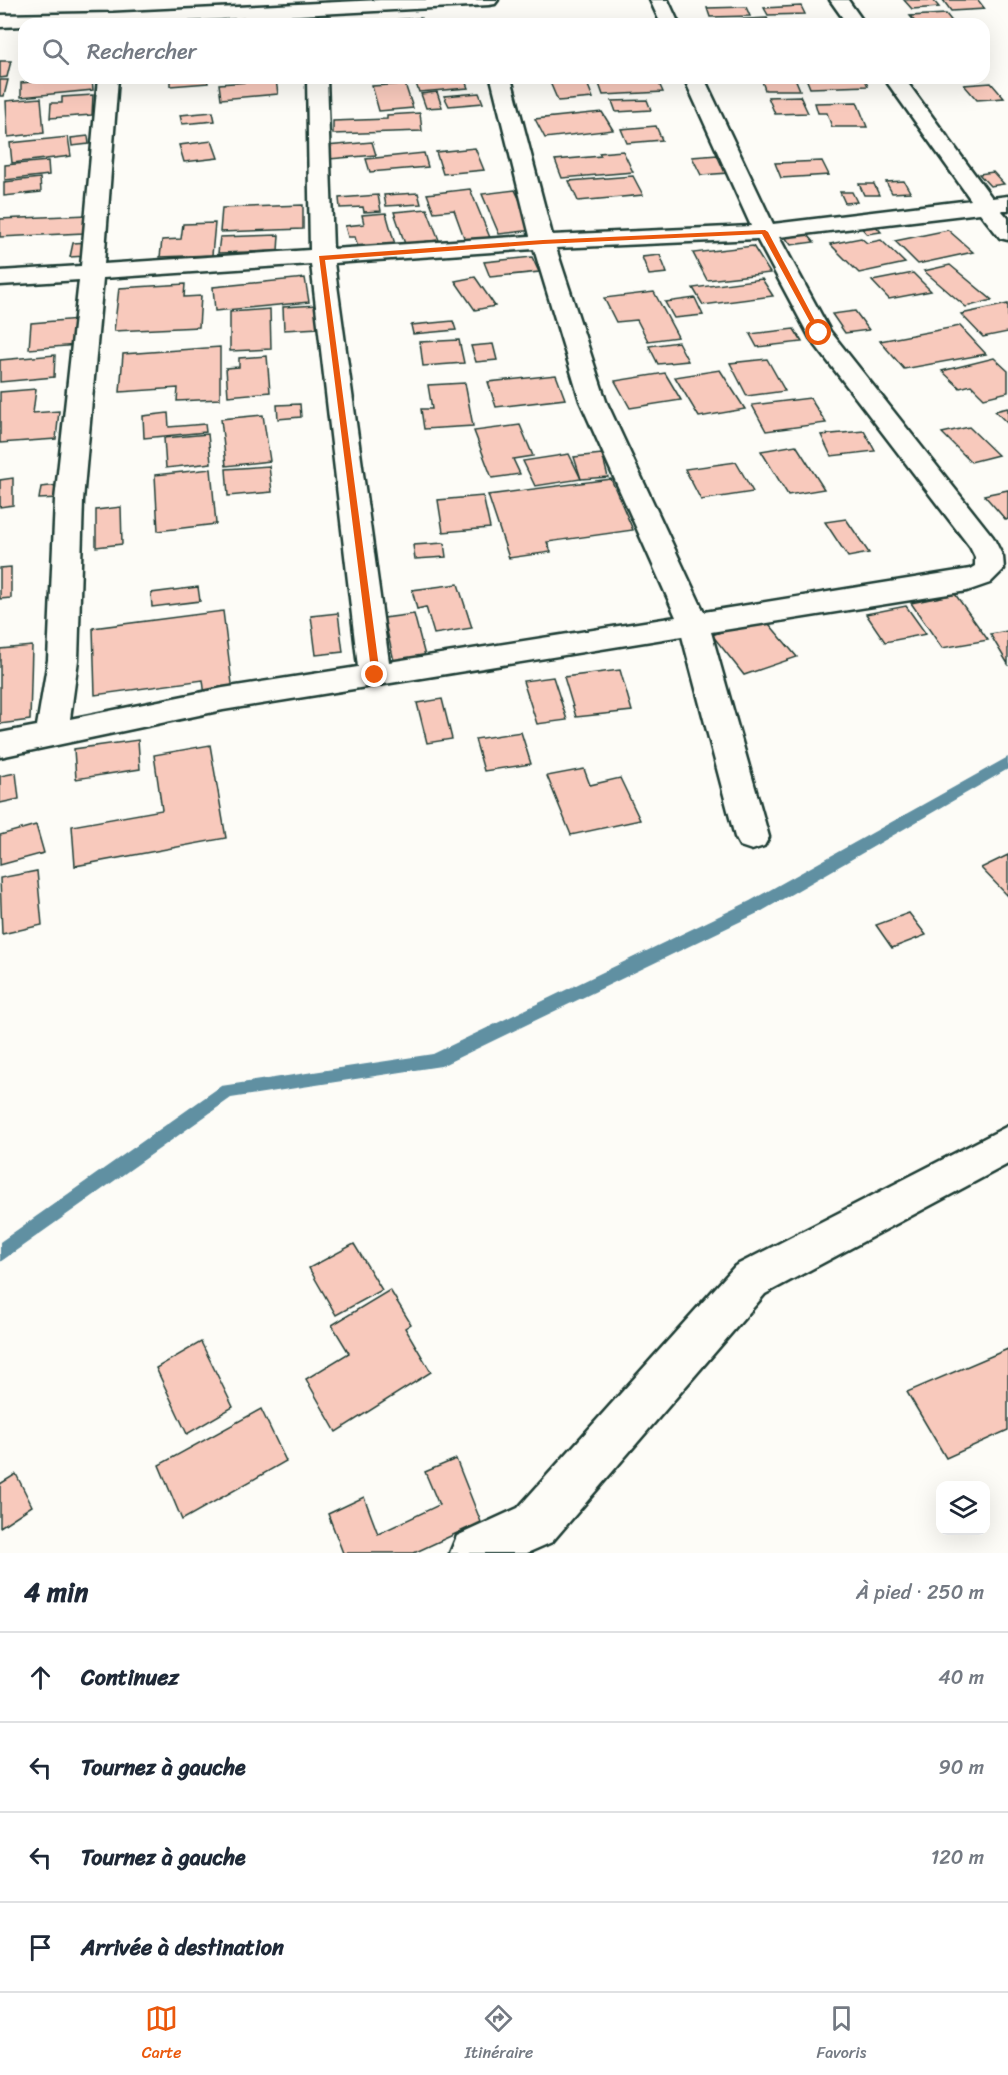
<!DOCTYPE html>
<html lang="fr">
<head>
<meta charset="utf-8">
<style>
  body { margin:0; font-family:Sriracha,sans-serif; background:#f6f6f7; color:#1f2937 }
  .controls { position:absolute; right:18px; bottom:18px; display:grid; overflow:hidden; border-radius:12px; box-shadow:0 6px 24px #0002 }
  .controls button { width:54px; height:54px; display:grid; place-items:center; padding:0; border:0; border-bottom:2px solid #e0e1e3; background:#fff; color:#1f2937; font:30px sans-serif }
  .stop { position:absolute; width:18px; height:18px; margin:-14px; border:4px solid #ea580c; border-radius:50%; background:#fff }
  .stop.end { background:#ea580c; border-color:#fff; box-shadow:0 2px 6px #0008 }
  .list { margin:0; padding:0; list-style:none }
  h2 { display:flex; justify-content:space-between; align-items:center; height:78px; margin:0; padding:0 24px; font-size:26px }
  h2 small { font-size:20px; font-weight:400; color:#747a83 }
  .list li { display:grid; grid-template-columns:39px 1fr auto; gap:18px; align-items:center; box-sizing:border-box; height:90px; padding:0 24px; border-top:2px solid #e0e1e3 }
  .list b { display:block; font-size:22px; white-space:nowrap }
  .list em { font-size:20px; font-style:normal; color:#747a83 }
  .icon { flex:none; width:33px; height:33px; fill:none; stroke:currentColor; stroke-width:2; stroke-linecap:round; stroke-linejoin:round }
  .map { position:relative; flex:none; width:1008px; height:1553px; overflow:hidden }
  .search { position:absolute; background:#fff; box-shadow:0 6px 24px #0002; left:18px; right:18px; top:18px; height:66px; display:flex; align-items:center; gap:15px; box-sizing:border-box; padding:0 21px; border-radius:18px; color:#747a83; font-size:22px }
  .sheet { height:438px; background:#fff }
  nav { display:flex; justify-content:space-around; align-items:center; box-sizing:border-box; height:84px; border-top:2px solid #e0e1e3; background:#fff; font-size:16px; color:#747a83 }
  nav a { display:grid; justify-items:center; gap:3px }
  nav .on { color:#ea580c }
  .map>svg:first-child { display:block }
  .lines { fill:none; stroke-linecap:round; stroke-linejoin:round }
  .stream { fill:#6090a2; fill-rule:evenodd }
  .building { fill:#f8c9bc; stroke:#1f3d34; stroke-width:1.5 }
  .street-casing { stroke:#1f3d34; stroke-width:5 }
  .street { fill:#fdfcf7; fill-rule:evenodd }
  .route { fill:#ea580c }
</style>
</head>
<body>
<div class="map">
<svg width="1008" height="1553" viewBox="0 0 1008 1553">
  <rect width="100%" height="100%" fill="#fdfcf7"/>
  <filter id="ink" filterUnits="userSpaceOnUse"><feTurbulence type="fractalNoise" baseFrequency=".0167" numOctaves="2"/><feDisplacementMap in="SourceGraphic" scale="12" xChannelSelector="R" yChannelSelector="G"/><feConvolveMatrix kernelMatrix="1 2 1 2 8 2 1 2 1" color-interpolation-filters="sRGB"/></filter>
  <g filter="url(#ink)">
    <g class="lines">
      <polygon class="stream" points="1008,757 1008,769 762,911 441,1066 231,1098 0,1262 0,1242 221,1086 433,1054 750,901"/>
    </g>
    <g class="building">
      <polygon points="904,0 933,0 939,7 912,9"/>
      <polygon points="943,0 978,0 985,9 951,11"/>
      <polygon points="801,6 805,14 768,15 764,8"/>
      <polygon points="746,7 750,16 710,17 707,8"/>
      <polygon points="288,14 292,24 262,24 259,17"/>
      <polygon points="946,14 954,24 917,24 910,16"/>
      <polygon points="207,16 207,24 175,24 175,18"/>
      <polygon points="421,18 423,24 395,24 393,20"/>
      <polygon points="767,18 770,24 713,24 711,21"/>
      <polygon points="0,61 11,61 7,77 0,78"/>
      <polygon points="71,78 92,78 93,90 21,97 21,83"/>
      <polygon points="170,78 207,78 208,83 170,86"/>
      <polygon points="414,78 464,78 468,88 419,92"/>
      <polygon points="585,78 593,98 558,101 549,80"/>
      <polygon points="597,78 657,79 663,92 603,95"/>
      <polygon points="761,78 795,78 800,90 765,90"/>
      <polygon points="806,78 864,78 868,86 810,88"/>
      <polygon points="0,80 8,80 4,96 0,96"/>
      <polygon points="276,80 278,94 221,99 219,84"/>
      <polygon points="991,83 1004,98 977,100 964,85"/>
      <polygon points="405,84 413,108 379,111 372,86"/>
      <polygon points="437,92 442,107 426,108 421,94"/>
      <polygon points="479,93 483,103 449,106 444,96"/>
      <polygon points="93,95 92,115 50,118 51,103 62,103 62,97"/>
      <polygon points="800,96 808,113 775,114 768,97"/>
      <polygon points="41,98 44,133 8,137 6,101"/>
      <polygon points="647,100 651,110 616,112 612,101"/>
      <polygon points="857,102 867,127 832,127 827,113 818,113 815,103"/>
      <polygon points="213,112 215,121 182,124 180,115"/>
      <polygon points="602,112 613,130 545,138 535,119"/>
      <polygon points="420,113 422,131 333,134 333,121 387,119 387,115"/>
      <polygon points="656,126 662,140 627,143 621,129"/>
      <polygon points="88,136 89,144 72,146 71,138"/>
      <polygon points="68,137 71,156 12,163 10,143"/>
      <polygon points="212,141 218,158 184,162 179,145"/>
      <polygon points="372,142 376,155 329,159 326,146"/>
      <polygon points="475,148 484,170 443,174 436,152"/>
      <polygon points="623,151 633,172 562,178 555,160 601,156 599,153"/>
      <polygon points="424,153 428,167 370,172 366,159"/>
      <polygon points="718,155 728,173 701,175 692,157"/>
      <polygon points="48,161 49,175 5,180 5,165"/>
      <polygon points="822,161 829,175 781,178 775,163"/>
      <polygon points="993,172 1004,184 990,186 979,174"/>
      <polygon points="633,176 643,195 578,201 569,181"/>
      <polygon points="40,178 41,192 4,196 4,182"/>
      <polygon points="904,181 910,192 892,193 886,182"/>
      <polygon points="859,184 874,184 879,195 864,195"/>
      <polygon points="470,189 491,240 466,243 454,210 434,212 427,194"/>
      <polygon points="515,190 534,230 499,234 482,194"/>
      <polygon points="840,192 852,192 857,202 845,203"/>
      <polygon points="418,193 421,204 386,206 384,195"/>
      <polygon points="378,195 381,211 364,212 363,207 340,208 339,198"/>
      <polygon points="303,205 303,229 220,232 222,208"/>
      <polygon points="427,209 439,240 405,244 394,212"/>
      <polygon points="386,213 396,248 359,252 355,237 348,237 345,226 364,224 362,215"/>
      <polygon points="87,215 84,233 0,237 0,219"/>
      <polygon points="872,222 881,232 867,234 858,224"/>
      <polygon points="215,223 212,255 160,257 162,240 181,239 183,224"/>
      <polygon points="804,230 814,242 791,245 782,233"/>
      <polygon points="948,230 973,252 918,264 895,241"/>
      <polygon points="279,235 278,251 218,253 220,237"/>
      <polygon points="861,238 867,243 881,240 905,263 859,273 830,244"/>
      <polygon points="89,242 86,256 70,257 73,243"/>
      <polygon points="753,246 770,273 707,280 693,253"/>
      <polygon points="660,255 667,273 649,275 642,257"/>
      <polygon points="532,257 539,272 490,277 484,262"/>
      <polygon points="950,265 992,300 966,307 924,271"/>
      <polygon points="913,273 931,291 889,299 872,281"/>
      <polygon points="475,277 495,306 475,310 455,281"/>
      <polygon points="305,278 309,302 215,311 213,287"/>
      <polygon points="762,279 773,296 703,305 693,288"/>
      <polygon points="185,284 184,297 201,296 199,327 114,331 119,288"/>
      <polygon points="654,292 678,337 648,341 637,320 616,322 604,298"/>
      <polygon points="695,298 703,315 674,318 665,302"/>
      <polygon points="1008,304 1008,332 983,337 961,314"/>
      <polygon points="318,305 319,328 284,330 283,307"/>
      <polygon points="270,309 271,349 230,351 230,312"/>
      <polygon points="855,311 869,330 845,333 832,314"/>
      <polygon points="79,319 78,345 29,349 31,323"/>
      <polygon points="453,321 456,330 413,334 411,325"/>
      <polygon points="960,326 986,354 904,369 880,341"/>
      <polygon points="794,329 802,342 757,347 750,334"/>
      <polygon points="459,340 464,363 423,366 420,342"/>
      <polygon points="678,342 688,361 658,364 649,346"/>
      <polygon points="493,344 497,360 476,362 471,346"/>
      <polygon points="220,347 220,399 177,401 178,388 120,392 123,354"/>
      <polygon points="55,355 54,377 0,382 0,360"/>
      <polygon points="267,356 270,392 228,396 226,368 239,367 239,358"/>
      <polygon points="994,358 1008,371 1008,392 984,398 971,385 960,388 942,371"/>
      <polygon points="767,359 785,391 747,396 730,363"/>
      <polygon points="720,370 745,409 699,417 675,377"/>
      <polygon points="665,373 681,400 630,408 615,381"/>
      <polygon points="556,375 565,399 496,407 488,382"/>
      <polygon points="465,383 473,426 424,429 421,409 432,409 428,385"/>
      <polygon points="36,389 33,413 59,411 56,439 0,443 0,392"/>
      <polygon points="810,398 826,423 766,431 752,405"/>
      <polygon points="300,404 301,417 278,419 277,405"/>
      <polygon points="1008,408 1008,424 995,411"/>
      <polygon points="168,413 169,427 205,424 206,432 144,438 143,416"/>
      <polygon points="263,415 270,461 226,466 221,419"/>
      <polygon points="520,425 533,456 513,459 520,474 492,478 474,431"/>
      <polygon points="969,427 998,455 971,462 942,433"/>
      <polygon points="864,431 875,451 831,456 821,435"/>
      <polygon points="208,434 211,463 166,468 164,438"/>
      <polygon points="796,445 824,489 788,495 761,451"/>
      <polygon points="569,454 581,479 535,486 523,461"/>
      <polygon points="602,454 608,477 581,479 574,457"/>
      <polygon points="736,462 753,492 701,500 685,469"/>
      <polygon points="269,466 272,492 228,496 226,469"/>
      <polygon points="211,469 216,524 158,531 155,475"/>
      <polygon points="13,478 13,505 0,507 0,480"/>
      <polygon points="611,479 633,530 547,542 551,552 509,558 488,495"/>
      <polygon points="59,485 58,498 39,499 41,487"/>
      <polygon points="1008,490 1008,519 1006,520 984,495"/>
      <polygon points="483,496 490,528 443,532 438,500"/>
      <polygon points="121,507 122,544 96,547 96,510"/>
      <polygon points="846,519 869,553 848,557 825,522"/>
      <polygon points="444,543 446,557 415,559 413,545"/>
      <polygon points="11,567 11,598 0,599 0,568"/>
      <polygon points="458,584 472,628 434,634 426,607 417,609 412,590"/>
      <polygon points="198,587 200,601 152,607 151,593"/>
      <polygon points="955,594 988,640 942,648 911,603"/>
      <polygon points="906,606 926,634 885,642 866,614"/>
      <polygon points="223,611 233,692 205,696 203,680 95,695 93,628"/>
      <polygon points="338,613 343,652 316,655 311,616"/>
      <polygon points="414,614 425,656 394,661 384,618"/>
      <polygon points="764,618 797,657 744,675 712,635"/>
      <polygon points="1008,631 1008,664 990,634"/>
      <polygon points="32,646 30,720 0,724 0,649"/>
      <polygon points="620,670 632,711 576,717 564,677"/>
      <polygon points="553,677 567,720 537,724 523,681"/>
      <polygon points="442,699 452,739 427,743 417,703"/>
      <polygon points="521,732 531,764 484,771 475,739"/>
      <polygon points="138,740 140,769 76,779 74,749"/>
      <polygon points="210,745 226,838 75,866 72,826 162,810 154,755"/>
      <polygon points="584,769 590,785 620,778 640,820 571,835 547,776"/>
      <polygon points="16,773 19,799 0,803 0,776"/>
      <polygon points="36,825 44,853 0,865 0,835"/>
      <polygon points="1008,855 1008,896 981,868"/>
      <polygon points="37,871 42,925 2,934 0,878"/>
      <polygon points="909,913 926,935 892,948 876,925"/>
      <polygon points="354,1244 382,1290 336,1315 309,1268"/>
      <polygon points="390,1290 411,1324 405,1328 431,1372 336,1432 306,1379 349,1353 332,1325"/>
      <polygon points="201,1342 233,1407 187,1434 156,1368"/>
      <polygon points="1008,1349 1008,1430 946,1458 907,1392"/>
      <polygon points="261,1409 286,1461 182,1520 159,1465"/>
      <polygon points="456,1459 481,1522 414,1553 343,1553 328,1514 364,1497 378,1534 439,1505 425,1472"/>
      <polygon points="16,1474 32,1506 0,1527 0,1484"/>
    </g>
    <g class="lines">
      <g class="street-casing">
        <g id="street">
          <polygon points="380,0 498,0 495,4 489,5 125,24 24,24 24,26 0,27 0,15 113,13"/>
          <polygon points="650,0 668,0 679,24 661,24"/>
          <polygon points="830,0 848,0 865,24 847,24"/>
          <path d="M 98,78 L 118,78 L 104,264 L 310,250 L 307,78 L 327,78 L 333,249 L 530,236 L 491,78 L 511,78 L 552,235 L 751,226 L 684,78 L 704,78 L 773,224 L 971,200 L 884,78 L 904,78 L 992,198 L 1008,196 L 1008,210 L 1001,210 L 1008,218 L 1008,240 L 1000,238 L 980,213 L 779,237 L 830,331 L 993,537 L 1003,557 L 1004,569 L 990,583 L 967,591 L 711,632 L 769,837 L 764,846 L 752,850 L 740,846 L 735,837 L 682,636 L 223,710 L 0,757 L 0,733 L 37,726 L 48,660 L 55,500 L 79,280 L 0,285 L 0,271 L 81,266 ZM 757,239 L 810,338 L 970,547 L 975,557 L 975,566 L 970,569 L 704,612 L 606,401 L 556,248 ZM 534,249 L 580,401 L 676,617 L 389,662 L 334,263 ZM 311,264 L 358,667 L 223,688 L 70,719 L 78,660 L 83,500 L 103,278 Z"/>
          <polygon points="1008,1126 1008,1164 765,1294 552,1542 527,1553 450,1553 457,1536 518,1508 735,1266"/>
        </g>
      </g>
      <use href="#street" class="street"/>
    </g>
  </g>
  <polygon class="route" points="765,230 768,232 822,334 816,333 762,234 543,244 325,260 380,675 378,678 372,678 319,256 543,240"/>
</svg>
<div class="controls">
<button><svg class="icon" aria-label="layers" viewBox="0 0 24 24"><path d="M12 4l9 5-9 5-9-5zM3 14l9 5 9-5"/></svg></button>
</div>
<div class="stop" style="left:819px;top:333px"></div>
<div class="stop end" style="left:375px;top:675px"></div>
<div class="search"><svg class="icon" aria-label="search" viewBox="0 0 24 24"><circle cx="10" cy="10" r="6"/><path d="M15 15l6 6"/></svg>Rechercher</div>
</div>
<section class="sheet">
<h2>4 min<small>À pied · 250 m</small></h2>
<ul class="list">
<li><svg class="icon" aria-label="ahead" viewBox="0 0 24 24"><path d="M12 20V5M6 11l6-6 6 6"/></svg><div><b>Continuez</b></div><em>40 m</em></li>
<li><svg class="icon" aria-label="left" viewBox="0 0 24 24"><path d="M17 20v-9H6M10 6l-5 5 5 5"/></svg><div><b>Tournez à gauche</b></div><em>90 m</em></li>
<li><svg class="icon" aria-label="left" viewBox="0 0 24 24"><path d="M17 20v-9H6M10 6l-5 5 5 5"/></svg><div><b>Tournez à gauche</b></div><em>120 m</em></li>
<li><svg class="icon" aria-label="arrive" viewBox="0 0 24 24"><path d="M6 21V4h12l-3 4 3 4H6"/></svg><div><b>Arrivée à destination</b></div></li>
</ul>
</section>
<nav>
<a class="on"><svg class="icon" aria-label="map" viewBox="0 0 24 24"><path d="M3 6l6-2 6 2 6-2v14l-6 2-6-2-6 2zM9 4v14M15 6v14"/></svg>Carte</a>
<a><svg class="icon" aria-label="directions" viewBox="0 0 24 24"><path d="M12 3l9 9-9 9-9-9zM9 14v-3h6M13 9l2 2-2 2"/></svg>Itinéraire</a>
<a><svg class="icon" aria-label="saved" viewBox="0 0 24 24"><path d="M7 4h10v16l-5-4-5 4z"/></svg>Favoris</a>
</nav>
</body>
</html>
